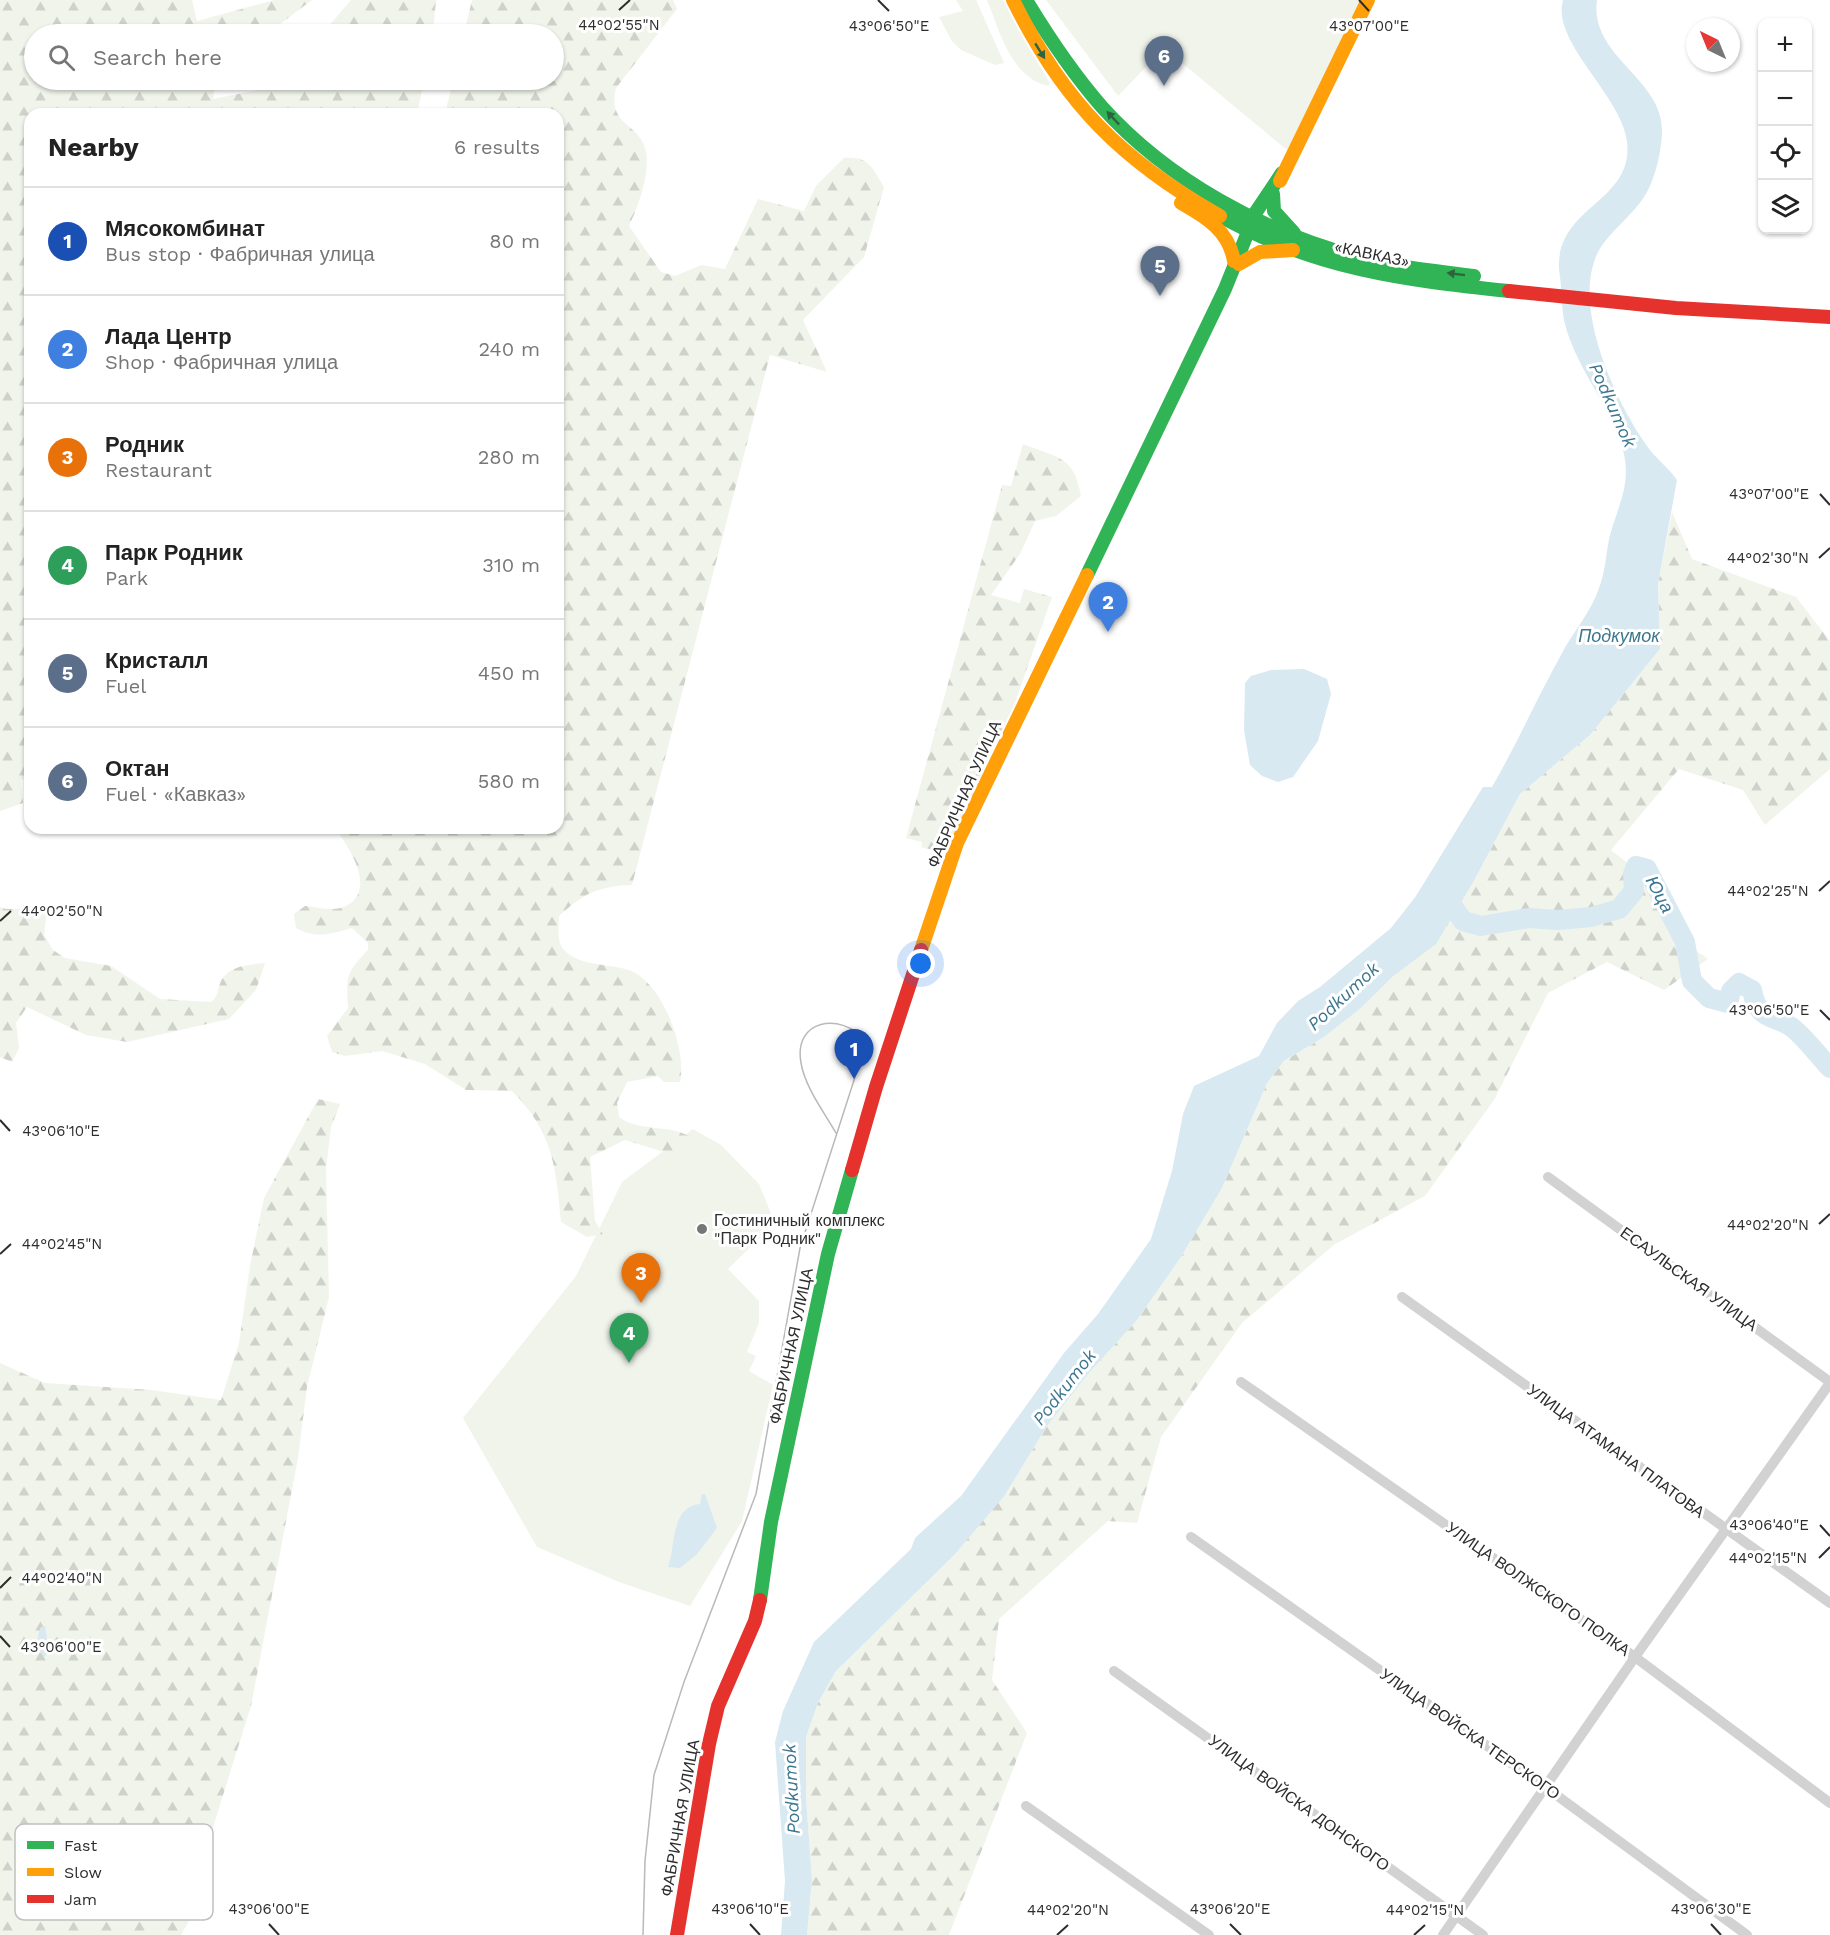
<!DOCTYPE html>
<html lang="en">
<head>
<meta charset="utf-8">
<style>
  body { margin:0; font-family:"Work Sans",sans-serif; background:#f6f6f6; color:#222 }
  .controls { position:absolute; right:18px; top:18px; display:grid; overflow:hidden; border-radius:12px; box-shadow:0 2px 4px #0004 }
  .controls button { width:54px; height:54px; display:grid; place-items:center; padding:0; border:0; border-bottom:2px solid #e0e0e0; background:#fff; color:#222; font:30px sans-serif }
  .compass { position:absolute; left:1686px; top:18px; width:54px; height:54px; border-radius:50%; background:#fff; box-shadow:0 2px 4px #0004; rotate:317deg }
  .you { position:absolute; left:921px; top:964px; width:21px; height:21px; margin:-15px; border:4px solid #fff; border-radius:50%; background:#1a73e8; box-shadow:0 0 0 9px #1a73e833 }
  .badge { display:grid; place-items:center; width:39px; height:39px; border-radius:50%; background:#b45309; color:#fff; font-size:20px; font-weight:700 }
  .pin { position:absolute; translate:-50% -50px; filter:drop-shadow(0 2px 3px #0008) }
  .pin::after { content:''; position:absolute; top:32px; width:21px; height:18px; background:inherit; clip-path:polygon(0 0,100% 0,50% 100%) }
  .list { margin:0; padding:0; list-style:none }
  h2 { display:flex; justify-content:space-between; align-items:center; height:78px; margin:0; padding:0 24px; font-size:26px }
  h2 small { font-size:20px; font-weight:400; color:#767676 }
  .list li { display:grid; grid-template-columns:39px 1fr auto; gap:18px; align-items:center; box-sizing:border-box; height:108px; padding:0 24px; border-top:2px solid #e0e0e0 }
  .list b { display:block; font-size:22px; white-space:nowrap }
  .list p { margin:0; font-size:20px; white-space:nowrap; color:#767676 }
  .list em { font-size:20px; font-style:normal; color:#767676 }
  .icon { flex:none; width:33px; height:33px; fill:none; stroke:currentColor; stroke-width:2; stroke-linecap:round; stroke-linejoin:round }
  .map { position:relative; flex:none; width:1830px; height:1935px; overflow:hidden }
  .search { position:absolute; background:#fff; box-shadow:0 2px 4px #0004; left:24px; top:24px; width:540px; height:66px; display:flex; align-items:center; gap:15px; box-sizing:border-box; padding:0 21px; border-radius:33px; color:#767676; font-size:22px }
  .panel { position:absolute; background:#fff; box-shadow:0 2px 4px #0004; left:24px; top:108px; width:540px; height:726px; border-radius:18px }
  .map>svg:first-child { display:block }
  .green { fill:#f1f4eb }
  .forest { fill:url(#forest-firs) }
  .water { fill:#d8e9f1 }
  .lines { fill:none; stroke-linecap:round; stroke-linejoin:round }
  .river { stroke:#d8e9f1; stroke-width:20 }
  .street { stroke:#d2d2d2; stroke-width:10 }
  .fast { stroke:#30b455; stroke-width:14 }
  .slow { stroke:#ff9f0a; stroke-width:14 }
  .jam { stroke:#e5322d; stroke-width:14 }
  .tram { stroke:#b9b9b9; stroke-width:1.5 }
  .oneway { fill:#2e633d }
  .ticks { fill:none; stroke:#2d2d2d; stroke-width:2 }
  .poi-dot { fill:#767676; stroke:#fff; stroke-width:2 }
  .labels { text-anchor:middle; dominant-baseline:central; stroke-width:6; stroke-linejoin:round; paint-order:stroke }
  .street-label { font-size:16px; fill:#2d2d2d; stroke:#fff }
  .poi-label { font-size:16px; fill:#2d2d2d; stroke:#fff; text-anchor:start }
  .water-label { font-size:18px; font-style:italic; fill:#3c768f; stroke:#fff }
  .key { fill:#fff; stroke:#c0c0c0; stroke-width:1.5 }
  .key-label { font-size:16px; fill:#2d2d2d }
  .ticks-label { font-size:15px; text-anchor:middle; fill:#2d2d2d; stroke:#fff; stroke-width:6; stroke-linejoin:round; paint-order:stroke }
</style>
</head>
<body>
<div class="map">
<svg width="1830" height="1935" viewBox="0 0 1830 1935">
  <defs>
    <pattern id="forest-firs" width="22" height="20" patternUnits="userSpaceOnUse" patternTransform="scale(1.5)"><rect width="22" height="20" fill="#f1f4eb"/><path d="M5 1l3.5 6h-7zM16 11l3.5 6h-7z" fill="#cfd2ca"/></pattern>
  </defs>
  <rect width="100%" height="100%" fill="#fff"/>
  <g class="green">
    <polygon points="956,0 976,0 1004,63 995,65 961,50 952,41 939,17 963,11"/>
    <path d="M 987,0 L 1003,0 L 1021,35 L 1050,83 L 1048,86 C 1010,77 1000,31 987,0 Z"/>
    <polygon points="1046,0 1361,0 1287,150 1164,48 1118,96"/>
    <polygon points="693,1129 721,1145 759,1184 775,1223 728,1269 759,1301 759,1323 747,1352 756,1356 749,1371 773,1385 742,1521 690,1606 619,1582 537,1547 463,1418 576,1276 622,1182"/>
  </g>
  <g class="forest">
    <polygon points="0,0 192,0 197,21 274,0 312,0 267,34 34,34 34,80 216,80 213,99 284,85 288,80 424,80 417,114 30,114 30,776 21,780 23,803 0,811"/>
    <polygon points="351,0 436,0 433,34 322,34"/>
    <path d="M 472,0 L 673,0 L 677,9 L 616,88 C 607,125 638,123 645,148 C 652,169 638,207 629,226 L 661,272 L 675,276 L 701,265 L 725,269 L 758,199 L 804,211 L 816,186 L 844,158 C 869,156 872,167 884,187 L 864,257 L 803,320 L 827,372 L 770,355 L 632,885 C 598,886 583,894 559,916 C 559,928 556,942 565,951 C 581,967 611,963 631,971 C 663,984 687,1050 680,1082 L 664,1082 L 658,1076 L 627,1082 L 617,1103 L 619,1117 C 639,1132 666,1124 689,1136 L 692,1143 L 686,1155 L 677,1156 L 625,1140 L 590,1157 L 595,1221 L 603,1234 L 587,1237 L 561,1222 C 556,1167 553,1132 512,1091 L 466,1090 L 425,1064 L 382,1051 L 345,1056 L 332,1052 L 327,1036 L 348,1008 C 346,978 346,972 368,950 L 368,943 L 352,928 C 330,934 317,939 296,928 L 294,914 L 305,906 C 317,907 335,912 346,906 C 378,889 348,846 335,828 L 558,828 L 558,114 L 445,114 L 453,80 L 554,80 L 554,34 L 464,34 Z"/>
    <path d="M 1023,444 C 1057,458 1074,455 1081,496 L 1056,516 L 1035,521 L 1020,554 L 991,595 L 1020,603 L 1024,589 L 1052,597 L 1016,700 L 945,853 L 921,847 L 922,842 L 906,838 L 1002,485 L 1011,486 Z"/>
    <polygon points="1672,512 1692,559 1796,597 1830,641 1830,769 1765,825 1743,790 1679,769 1611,850 1643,875 1653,892 1669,932 1708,959 1664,990 1607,962 1548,993 1494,1100 1425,1196 1335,1244 1242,1323 1161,1437 1137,1523 1108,1521 999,1619 992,1680 1027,1733 949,1935 807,1935 812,1880 806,1797 806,1737 818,1703 836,1671 1005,1495 1047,1426 1088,1374 1137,1320 1181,1257 1222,1188 1267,1083 1284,1061 1324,1037 1361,1008 1455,910 1475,879 1520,794 1590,735 1660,649 1658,584"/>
    <path d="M 0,907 L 6,909 L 47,908 L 44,935 L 53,950 L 65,958 L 111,966 L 160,999 L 211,1002 C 219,996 217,990 221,981 C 230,965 249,965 265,963 L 256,990 L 229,1019 L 127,1042 L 86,1035 L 27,1007 L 16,1023 L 19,1048 L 12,1062 L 0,1057 Z"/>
    <polygon points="318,1099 340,1104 331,1127 326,1169 329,1297 307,1387 298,1458 251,1706 214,1824 189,1921 181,1935 0,1935 0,1363 45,1383 151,1390 221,1400 239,1343 250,1266 264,1198"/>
  </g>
  <g class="water">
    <path d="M 1563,0 L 1597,0 C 1589,56 1662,78 1662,130 C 1662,148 1656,176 1647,192 C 1637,211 1616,226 1603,244 C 1566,296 1614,400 1647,446 C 1656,459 1668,467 1677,480 L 1658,584 L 1660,649 L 1590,735 L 1520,794 L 1475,879 L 1436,944 L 1392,977 L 1361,1008 L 1324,1037 L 1284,1061 L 1267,1083 L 1222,1188 L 1181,1257 L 1137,1320 L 1088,1374 L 1047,1426 L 1005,1495 L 955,1554 L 836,1671 L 818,1703 L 806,1737 L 806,1797 L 812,1880 L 807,1935 L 781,1935 L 785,1881 L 775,1742 L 783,1711 L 814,1642 L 911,1549 L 915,1538 L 961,1496 L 1064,1353 L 1098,1314 L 1151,1239 L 1172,1171 L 1183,1114 L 1194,1086 L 1259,1056 L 1277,1023 L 1298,1001 L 1320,987 L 1391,928 L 1416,896 L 1483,787 L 1492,787 C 1517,744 1537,698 1561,655 C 1572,633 1592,611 1599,588 C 1605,573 1606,555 1609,539 C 1618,504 1634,482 1621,443 C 1606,400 1574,364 1564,320 C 1562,310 1562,298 1561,288 C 1561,279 1558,270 1559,261 C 1563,205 1634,200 1627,141 C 1621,95 1551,42 1563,0 Z"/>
    <polygon points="1304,669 1327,679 1331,694 1318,741 1293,777 1278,782 1262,776 1250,765 1244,730 1245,683 1251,676 1271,670"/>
    <path d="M 702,1494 L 705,1494 L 717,1528 L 697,1554 L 680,1568 L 668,1567 C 676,1546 670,1507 700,1504 Z"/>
    <path d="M 45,1626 L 49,1650 L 45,1657 L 36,1649 C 39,1641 37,1634 41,1627 Z"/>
  </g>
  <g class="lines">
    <path class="river" d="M 1441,889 L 1463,921 L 1481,926 L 1529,918 L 1558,920 L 1591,917 L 1619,909 L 1634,891 L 1633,874 L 1636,866 L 1647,869 L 1685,942 L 1692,981 L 1709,998 L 1728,1003 L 1731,991 L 1739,983 L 1752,990 C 1758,1024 1777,1014 1794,1029 C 1807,1040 1818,1055 1830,1068"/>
    <g class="street">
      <polyline points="1548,1177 1830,1382"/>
      <polyline points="1402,1297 1830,1603"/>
      <polyline points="1241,1382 1635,1657 1830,1803"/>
      <polyline points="1191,1537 1544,1786 1747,1935"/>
      <polyline points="1114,1671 1483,1935"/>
      <polyline points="1026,1806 1209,1935"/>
      <polyline points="1443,1935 1635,1657 1830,1383"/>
    </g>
    <g class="fast">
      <path d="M 1026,0 C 1049,38 1073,74 1102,107 C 1168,180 1263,232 1358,257 C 1396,267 1435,271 1474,276"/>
      <polyline points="1273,194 1274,211 1294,233"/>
      <path d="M 1220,216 C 1315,269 1403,280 1509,291"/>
      <polyline points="1087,575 1225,289 1256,212 1282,173"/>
      <polyline points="760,1600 771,1522 828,1254 852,1170"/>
    </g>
    <g class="slow">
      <path d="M 1013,0 C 1063,102 1122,161 1220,216"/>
      <polyline points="1280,181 1368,0"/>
      <path d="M 1181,203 C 1206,217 1229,231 1234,261"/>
      <polyline points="1239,264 1260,252 1293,250"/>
      <polyline points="921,950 957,843 1087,575"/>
    </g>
    <g class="jam">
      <polyline points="1509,291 1676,308 1830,317"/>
      <polyline points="852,1170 876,1087 921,950"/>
      <polyline points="677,1935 709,1744 718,1706 755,1621 760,1600"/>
    </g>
    <path class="tram" d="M 643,1935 L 645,1861 L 654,1775 L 684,1682 L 756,1494 L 800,1248 L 865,1046 L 865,1040 C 841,1012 793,1019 801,1063 C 805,1087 824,1112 836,1133"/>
  </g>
  <defs><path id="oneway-solid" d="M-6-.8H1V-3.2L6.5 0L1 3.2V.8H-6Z" transform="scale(1.5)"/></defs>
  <g class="oneway">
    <use href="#oneway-solid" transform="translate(1040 51) rotate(58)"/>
    <use href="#oneway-solid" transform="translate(1113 118) rotate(-133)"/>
    <use href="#oneway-solid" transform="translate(1456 274) rotate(-173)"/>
  </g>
  <path class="ticks" d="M 878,0 L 889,11M 1359,0 L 1369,11M 619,10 L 630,0M 1820,494 L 1830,505M 1819,558 L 1830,548M 1819,891 L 1830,881M 0,921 L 11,911M 1820,1010 L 1830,1020M 0,1120 L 10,1131M 1819,1224 L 1830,1214M 0,1254 L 11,1244M 1820,1525 L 1830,1536M 1819,1558 L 1830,1547M 0,1588 L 11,1577M 0,1636 L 10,1647M 269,1924 L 279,1935M 750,1924 L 760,1935M 1230,1924 L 1241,1935M 1711,1924 L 1721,1935M 1057,1935 L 1068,1925M 1414,1935 L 1425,1925"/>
  <circle class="poi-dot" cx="702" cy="1229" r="6"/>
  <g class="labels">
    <g class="street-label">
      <text transform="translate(1372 254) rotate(12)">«КАВКАЗ»</text>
      <text transform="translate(964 794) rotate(-66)">ФАБРИЧНАЯ УЛИЦА</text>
      <text transform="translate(1689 1279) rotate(36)">ЕСАУЛЬСКАЯ УЛИЦА</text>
      <text transform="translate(791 1346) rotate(-78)">ФАБРИЧНАЯ УЛИЦА</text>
      <text transform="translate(1616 1451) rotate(36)">УЛИЦА АТАМАНА ПЛАТОВА</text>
      <text transform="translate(1538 1589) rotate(35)">УЛИЦА ВОЛЖСКОГО ПОЛКА</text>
      <text transform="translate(1470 1734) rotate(35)">УЛИЦА ВОЙСКА ТЕРСКОГО</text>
      <text transform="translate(1299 1803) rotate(36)">УЛИЦА ВОЙСКА ДОНСКОГО</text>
      <text transform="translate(680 1818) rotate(-80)">ФАБРИЧНАЯ УЛИЦА</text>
    </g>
    <g class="poi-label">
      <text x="714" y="1220">Гостиничный комплекс<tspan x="714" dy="18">"Парк Родник"</tspan></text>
    </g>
    <g class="water-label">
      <text transform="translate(1613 405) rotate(66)">Podkumok</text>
      <text x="1619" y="635">Подкумок</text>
      <text transform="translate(1660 894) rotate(62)">Юца</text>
      <text transform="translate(1343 996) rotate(-43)">Podkumok</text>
      <text transform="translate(1064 1387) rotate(-52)">Podkumok</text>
      <text transform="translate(791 1789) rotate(-93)">Podkumok</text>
    </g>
  </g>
  <rect x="15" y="1824" width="198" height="96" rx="9" class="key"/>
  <rect x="27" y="1841" width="27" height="8" fill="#30b455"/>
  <rect x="27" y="1868" width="27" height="8" fill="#ff9f0a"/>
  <rect x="27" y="1895" width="27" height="8" fill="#e5322d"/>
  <g class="key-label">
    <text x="64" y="1851">Fast</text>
    <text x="64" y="1878">Slow</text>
    <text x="64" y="1905">Jam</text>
  </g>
  <g class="ticks-label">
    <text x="619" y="30">44°02'55"N</text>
    <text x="889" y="31">43°06'50"E</text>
    <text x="1369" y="31">43°07'00"E</text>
    <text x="1769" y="499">43°07'00"E</text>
    <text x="1768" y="563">44°02'30"N</text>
    <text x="1768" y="896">44°02'25"N</text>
    <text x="62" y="916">44°02'50"N</text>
    <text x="1769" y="1015">43°06'50"E</text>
    <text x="61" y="1136">43°06'10"E</text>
    <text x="1768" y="1230">44°02'20"N</text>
    <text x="62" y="1249">44°02'45"N</text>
    <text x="1769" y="1530">43°06'40"E</text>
    <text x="1768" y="1563">44°02'15"N</text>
    <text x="62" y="1583">44°02'40"N</text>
    <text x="61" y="1652">43°06'00"E</text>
    <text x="269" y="1914">43°06'00"E</text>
    <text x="750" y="1914">43°06'10"E</text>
    <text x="1230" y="1914">43°06'20"E</text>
    <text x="1711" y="1914">43°06'30"E</text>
    <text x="1068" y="1915">44°02'20"N</text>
    <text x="1425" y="1915">44°02'15"N</text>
  </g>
</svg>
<div class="controls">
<button>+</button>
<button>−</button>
<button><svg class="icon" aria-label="locate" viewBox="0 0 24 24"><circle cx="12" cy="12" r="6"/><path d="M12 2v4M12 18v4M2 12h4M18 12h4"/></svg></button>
<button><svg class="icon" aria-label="layers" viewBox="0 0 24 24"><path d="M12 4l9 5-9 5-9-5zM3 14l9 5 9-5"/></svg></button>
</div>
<svg class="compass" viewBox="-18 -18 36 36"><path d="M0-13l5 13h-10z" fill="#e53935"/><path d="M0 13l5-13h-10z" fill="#767676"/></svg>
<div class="you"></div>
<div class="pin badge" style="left:854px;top:1079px;background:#1a4fb4">1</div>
<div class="pin badge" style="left:1108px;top:632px;background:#3f7fe0">2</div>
<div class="pin badge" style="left:641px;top:1303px;background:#e8710a">3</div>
<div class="pin badge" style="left:629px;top:1363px;background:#2e9e5b">4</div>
<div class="pin badge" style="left:1160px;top:296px;background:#5c6f8a">5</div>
<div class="pin badge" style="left:1164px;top:86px;background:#5c6f8a">6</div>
<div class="search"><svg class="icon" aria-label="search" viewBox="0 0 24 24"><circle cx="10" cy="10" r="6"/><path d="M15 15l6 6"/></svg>Search here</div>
<section class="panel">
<h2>Nearby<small>6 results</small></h2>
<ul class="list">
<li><span class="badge" style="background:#1a4fb4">1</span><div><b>Мясокомбинат</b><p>Bus stop · Фабричная улица</p></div><em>80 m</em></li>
<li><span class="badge" style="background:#3f7fe0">2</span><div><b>Лада Центр</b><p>Shop · Фабричная улица</p></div><em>240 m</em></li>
<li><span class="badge" style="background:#e8710a">3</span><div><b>Родник</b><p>Restaurant</p></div><em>280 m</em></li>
<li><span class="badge" style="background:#2e9e5b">4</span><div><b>Парк Родник</b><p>Park</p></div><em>310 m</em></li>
<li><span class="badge" style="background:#5c6f8a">5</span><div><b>Кристалл</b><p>Fuel</p></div><em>450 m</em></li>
<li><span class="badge" style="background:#5c6f8a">6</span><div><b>Октан</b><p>Fuel · «Кавказ»</p></div><em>580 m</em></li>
</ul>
</section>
</div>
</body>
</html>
